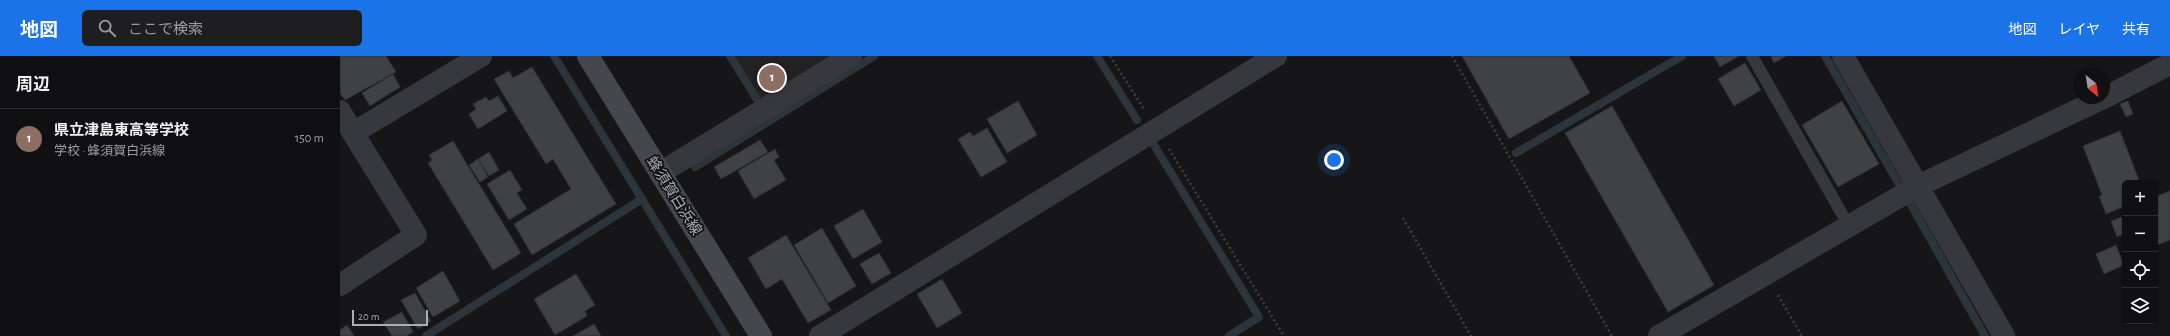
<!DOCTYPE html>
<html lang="ja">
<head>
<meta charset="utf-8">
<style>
  body { margin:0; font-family:"Alegreya Sans","Noto Sans JP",sans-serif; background:#1e1e20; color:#f1f3f6 }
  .controls { position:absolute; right:12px; bottom:12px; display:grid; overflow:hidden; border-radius:6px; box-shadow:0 1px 3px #0004 }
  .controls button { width:36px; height:36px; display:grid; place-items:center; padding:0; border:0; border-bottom:1px solid #303032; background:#101012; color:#f1f3f6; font:20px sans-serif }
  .compass { position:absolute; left:1734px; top:12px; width:36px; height:36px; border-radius:50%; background:#101012; box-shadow:0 1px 3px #0004; rotate:150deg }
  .scale { position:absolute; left:12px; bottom:10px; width:76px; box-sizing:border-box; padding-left:4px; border:2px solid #a8adb8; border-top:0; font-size:11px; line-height:14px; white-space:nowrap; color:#a8adb8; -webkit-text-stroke:3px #111113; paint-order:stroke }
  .you { position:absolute; left:994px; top:104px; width:14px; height:14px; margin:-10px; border:3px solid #fff; border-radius:50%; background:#1a73e8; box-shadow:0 0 0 6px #1a73e833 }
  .badge { display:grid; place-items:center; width:26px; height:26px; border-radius:50%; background:#1a73e8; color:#fff; font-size:13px; font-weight:700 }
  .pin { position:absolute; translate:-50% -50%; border:2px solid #fff; box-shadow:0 1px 4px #0006 }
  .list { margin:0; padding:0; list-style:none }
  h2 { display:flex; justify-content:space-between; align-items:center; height:52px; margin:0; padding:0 16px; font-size:17px }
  h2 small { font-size:13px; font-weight:400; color:#9c9d9f }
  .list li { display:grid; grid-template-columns:26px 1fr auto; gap:12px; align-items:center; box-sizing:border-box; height:60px; padding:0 16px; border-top:1px solid #303032 }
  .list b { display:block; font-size:15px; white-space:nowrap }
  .list p { margin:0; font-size:13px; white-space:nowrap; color:#9c9d9f }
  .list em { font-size:13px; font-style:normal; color:#9c9d9f }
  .icon { flex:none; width:22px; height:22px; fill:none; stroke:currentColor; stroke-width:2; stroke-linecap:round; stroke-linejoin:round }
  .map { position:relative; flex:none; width:1830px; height:280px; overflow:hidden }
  header { display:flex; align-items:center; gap:24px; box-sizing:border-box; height:56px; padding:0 20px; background:#1a73e8; color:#fff }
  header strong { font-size:19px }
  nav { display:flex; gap:22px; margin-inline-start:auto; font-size:14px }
  .search { width:280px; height:36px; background:#1e1e20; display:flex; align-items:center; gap:10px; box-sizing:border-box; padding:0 14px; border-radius:6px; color:#9c9d9f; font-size:15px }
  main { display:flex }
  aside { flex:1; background:#101012 }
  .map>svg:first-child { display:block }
  .built { fill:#222225 }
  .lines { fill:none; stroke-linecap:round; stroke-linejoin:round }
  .stream { stroke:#2c353c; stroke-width:8 }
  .building { fill:#404145; stroke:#303034 }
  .path { stroke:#3d3f44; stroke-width:2.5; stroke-dasharray:2 3; stroke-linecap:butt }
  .service { stroke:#37383d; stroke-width:12 }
  .minor { stroke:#37383d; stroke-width:22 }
  .secondary { stroke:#45474d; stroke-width:22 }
  .labels { text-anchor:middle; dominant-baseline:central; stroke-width:3.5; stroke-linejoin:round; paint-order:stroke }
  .street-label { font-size:15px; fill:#a8adb8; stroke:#111113 }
</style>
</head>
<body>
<header>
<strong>地図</strong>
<div class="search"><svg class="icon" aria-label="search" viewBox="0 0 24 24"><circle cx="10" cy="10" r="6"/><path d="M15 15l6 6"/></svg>ここで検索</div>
<nav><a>地図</a><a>レイヤ</a><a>共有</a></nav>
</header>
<main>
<aside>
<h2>周辺<small></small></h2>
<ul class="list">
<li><span class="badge" style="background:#8d6e63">1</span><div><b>県立津島東高等学校</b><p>学校 · 蜂須賀白浜線</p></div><em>150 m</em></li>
</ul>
</aside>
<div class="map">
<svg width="1830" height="280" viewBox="0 0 1830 280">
  <rect width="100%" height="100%" fill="#161618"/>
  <polygon class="built" points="394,0 492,0 421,44"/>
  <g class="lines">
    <g class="stream">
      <polyline points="214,0 386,280"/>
      <polyline points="390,0 419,47"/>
      <polyline points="757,0 797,64"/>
      <polyline points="1485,0 1560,130"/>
      <polyline points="814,89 919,261 889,280"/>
      <polyline points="1176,97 1342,0"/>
      <polyline points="355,111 534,0"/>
      <polyline points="1570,147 1645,280"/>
      <polyline points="86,280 302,143"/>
    </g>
  </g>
  <g class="building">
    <polygon points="0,0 46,0 56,16 5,44 0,37"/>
    <polygon points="1122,0 1229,0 1250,37 1169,83"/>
    <polygon points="1374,0 1399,0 1380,11"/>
    <polygon points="1431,0 1446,0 1434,7"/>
    <polygon points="1405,7 1421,34 1394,50 1378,23"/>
    <polygon points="192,11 276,148 192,199 174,168 231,133 213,103 206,108 154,23 169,15 173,22"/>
    <polygon points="53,18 60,31 30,50 22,37"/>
    <polygon points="158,40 167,55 138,73 129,58 136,53 133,48 146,41 149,45"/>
    <polygon points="678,45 697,79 667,97 647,63"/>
    <polygon points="1502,45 1539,108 1498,131 1462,69"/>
    <polygon points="1788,45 1793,58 1786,61 1780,48"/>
    <polygon points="1272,50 1374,229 1328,256 1225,77"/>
    <polygon points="647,72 667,106 641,121 618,83 630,76 633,80"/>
    <polygon points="1780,75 1800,127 1785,127 1785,150 1766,158 1759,140 1762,139 1743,90"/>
    <polygon points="420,84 428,96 381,123 374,111"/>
    <polygon points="113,85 181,197 153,214 88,107 92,104 89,99"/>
    <polygon points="435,93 439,101 434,104 446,124 414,143 398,115"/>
    <polygon points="149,96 159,114 149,120 138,103"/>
    <polygon points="138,103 148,121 140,126 129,109"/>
    <polygon points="170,114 182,134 177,137 187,153 169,164 147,128"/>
    <polygon points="1830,135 1830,184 1815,190 1815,141"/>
    <polygon points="523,153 542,186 513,203 494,170"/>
    <polygon points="1785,160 1785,177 1777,181 1771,165"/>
    <polygon points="482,172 516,230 488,247 454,189"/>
    <polygon points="446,179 491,254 468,267 442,223 426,233 408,202"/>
    <polygon points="1776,189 1784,209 1764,218 1756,198"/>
    <polygon points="539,197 551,217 532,228 520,208"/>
    <polygon points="103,215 120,245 93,261 76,232"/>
    <polygon points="236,218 255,249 245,255 247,260 215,279 194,243"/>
    <polygon points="602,223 622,257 597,272 577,238"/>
    <polygon points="75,237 91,265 78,273 61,244"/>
    <polygon points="62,256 73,276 67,280 52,280 43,266"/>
    <polygon points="254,268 261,280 233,280"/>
    <polygon points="7,269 14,280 0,280 0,274"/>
  </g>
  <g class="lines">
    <g class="path">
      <polyline points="770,0 804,53"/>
      <polyline points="1112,0 1272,280"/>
      <polyline points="829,93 944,280"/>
      <polyline points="1063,162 1131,280"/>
      <polyline points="1438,239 1462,280"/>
    </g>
    <polyline class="service" points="1412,0 1509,170"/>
    <g class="minor">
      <polyline points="1503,0 1664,280"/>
      <polyline points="1764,42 1830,8"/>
      <polyline points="0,55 13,77"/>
      <polyline points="320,117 511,0"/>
      <polyline points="0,229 76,179 13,77 141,0"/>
      <polyline points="480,280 936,0"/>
      <polyline points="1319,280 1578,130 1763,42"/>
    </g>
    <polyline class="secondary" points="248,0 421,280"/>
  </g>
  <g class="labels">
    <g class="street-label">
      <text transform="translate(334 140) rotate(58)">蜂須賀白浜線</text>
    </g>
  </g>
</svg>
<div class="controls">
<button>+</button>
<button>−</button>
<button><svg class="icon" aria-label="locate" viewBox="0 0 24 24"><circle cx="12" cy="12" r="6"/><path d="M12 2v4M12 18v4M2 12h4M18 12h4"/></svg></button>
<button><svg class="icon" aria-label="layers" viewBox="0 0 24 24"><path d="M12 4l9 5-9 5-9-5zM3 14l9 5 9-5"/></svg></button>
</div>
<svg class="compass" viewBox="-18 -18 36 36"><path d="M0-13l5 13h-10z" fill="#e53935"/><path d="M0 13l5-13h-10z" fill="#9c9d9f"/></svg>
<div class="scale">20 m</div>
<div class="you"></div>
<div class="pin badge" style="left:432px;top:22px;background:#8d6e63">1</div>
</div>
</main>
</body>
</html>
